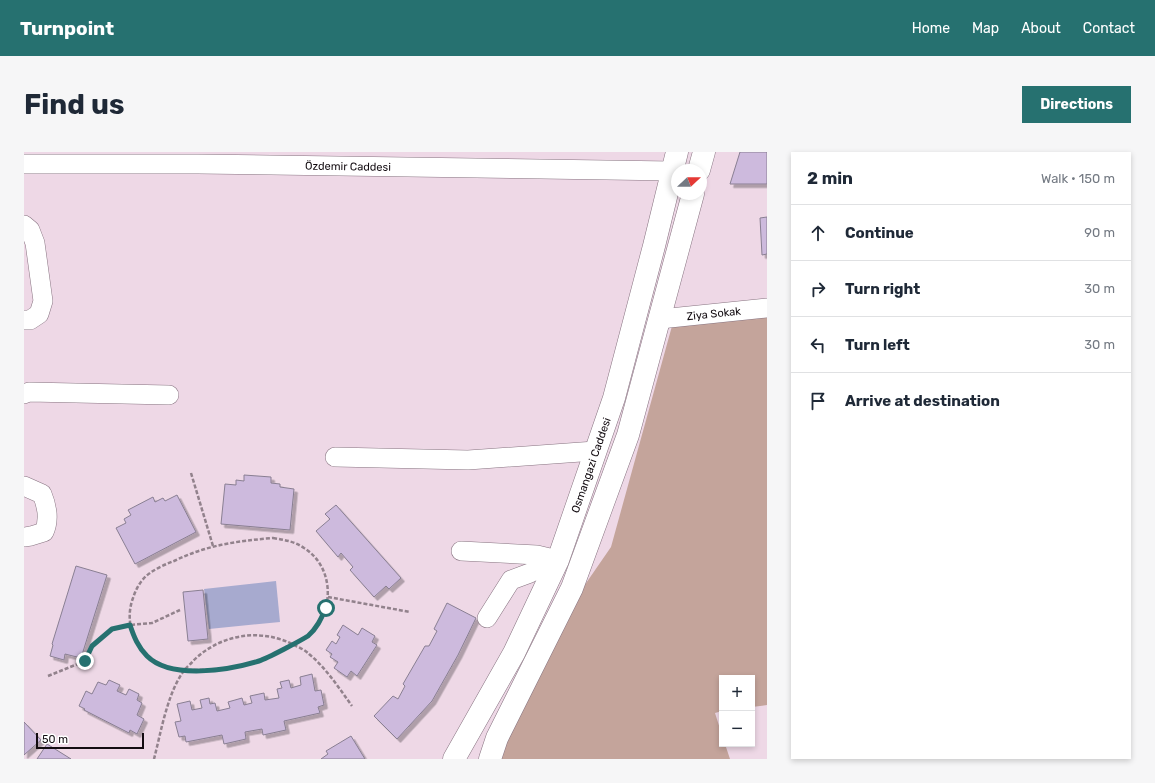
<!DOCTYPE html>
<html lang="en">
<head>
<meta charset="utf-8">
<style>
  body { margin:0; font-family:Rubik,sans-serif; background:#f6f6f7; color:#1f2937 }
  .controls { position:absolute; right:12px; bottom:12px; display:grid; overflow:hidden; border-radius:0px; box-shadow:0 2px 6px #0003 }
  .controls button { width:36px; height:36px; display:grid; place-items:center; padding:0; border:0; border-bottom:1px solid #e0e1e3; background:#fff; color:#1f2937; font:20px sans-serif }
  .compass { position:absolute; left:647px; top:12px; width:36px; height:36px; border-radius:50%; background:#fff; box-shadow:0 2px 6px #0003; rotate:68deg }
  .scale { position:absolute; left:12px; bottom:10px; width:108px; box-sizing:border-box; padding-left:4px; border:2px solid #130c11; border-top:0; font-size:11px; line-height:14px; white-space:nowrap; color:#130c11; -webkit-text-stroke:3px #fff; paint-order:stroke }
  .stop { position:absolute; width:12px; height:12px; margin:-9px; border:3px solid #267170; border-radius:50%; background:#fff }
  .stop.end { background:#267170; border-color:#fff; box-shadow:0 1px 4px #0008 }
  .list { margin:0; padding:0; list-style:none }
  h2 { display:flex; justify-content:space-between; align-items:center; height:52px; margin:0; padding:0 16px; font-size:17px }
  h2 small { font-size:13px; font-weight:400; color:#747a83 }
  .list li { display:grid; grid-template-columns:26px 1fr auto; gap:12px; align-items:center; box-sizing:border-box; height:56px; padding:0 16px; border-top:1px solid #e0e1e3 }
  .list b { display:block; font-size:15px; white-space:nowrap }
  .list em { font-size:13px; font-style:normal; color:#747a83 }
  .icon { flex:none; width:22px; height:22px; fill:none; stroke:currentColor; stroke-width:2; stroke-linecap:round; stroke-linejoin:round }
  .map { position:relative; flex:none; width:743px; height:607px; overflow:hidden; border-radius:0px }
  header { display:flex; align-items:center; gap:24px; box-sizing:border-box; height:56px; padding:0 20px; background:#267170; color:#fff }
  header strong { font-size:19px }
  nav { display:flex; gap:22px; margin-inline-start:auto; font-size:14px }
  .intro { display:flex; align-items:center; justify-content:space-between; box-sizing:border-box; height:96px; padding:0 24px }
  h1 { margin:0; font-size:28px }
  .button { padding:10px 18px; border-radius:0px; background:#267170; color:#fff; font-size:14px; font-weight:700 }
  main { display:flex; gap:24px; padding:0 24px }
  aside { flex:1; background:#fff; border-radius:0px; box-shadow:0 2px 6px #0003 }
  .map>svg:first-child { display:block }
  .green { fill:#c4a49b }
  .water { fill:#a7aacf }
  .building { fill:#cdbadd; stroke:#897f92; filter:url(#shadow) }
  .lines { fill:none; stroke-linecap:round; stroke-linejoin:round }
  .minor-casing { stroke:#877380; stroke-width:20 }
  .major-casing { stroke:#877380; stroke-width:23 }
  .path { stroke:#92828c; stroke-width:2.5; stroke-dasharray:4 2; stroke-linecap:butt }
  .minor { stroke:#fff; stroke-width:19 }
  .major { stroke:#fff; stroke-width:22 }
  .route { stroke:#267170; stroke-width:5 }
  .labels { text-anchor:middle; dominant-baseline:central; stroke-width:3.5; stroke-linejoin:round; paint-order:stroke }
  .street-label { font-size:11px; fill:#130c11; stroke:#fff }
</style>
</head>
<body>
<header>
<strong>Turnpoint</strong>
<nav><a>Home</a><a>Map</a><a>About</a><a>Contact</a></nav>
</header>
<div class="intro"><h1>Find us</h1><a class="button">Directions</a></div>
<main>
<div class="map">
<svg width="743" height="607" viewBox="0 0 743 607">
  <defs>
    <filter id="shadow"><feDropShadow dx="3.5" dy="3.5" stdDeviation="0" flood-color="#0004"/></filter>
  </defs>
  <rect width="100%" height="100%" fill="#eed8e6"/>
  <polygon class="green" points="743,165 743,553 728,555 728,526 698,526 698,559 691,561 698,583 698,592 701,592 706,607 474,607 549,450 587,395 648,174"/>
  <polygon class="water" points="252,429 256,470 185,477 180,437"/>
  <g class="building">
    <polygon points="716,0 743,0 743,32 706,32"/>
    <polygon points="743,65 743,102 738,103 736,66"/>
    <polygon points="220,323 247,325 247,331 256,332 256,335 270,337 266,378 197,372 201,332 212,333 212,328 220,329"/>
    <polygon points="153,343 172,380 111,412 92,376 102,371 100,367 107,363 104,358 129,345 131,350 139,346 141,349"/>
    <polygon points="312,353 377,426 365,437 362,434 350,445 326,418 329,415 317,401 314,405 292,379 306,367 301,362"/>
    <polygon points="52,414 83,423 57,506 41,502 40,508 26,504 29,493 28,492"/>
    <polygon points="179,438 184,487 164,489 159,440"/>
    <polygon points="423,451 452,466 434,503 408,549 373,587 350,564 369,544 374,547 381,534 379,532 401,494 405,494 413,479 410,477"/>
    <polygon points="319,473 334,483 338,476 351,484 348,490 353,493 333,524 327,519 323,525 310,516 314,510 306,505 308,502 302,498 308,489 312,492 316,485 313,483"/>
    <polygon points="288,522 291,539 297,538 300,553 294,555 296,561 260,569 262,578 239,583 238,577 221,580 222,587 200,592 198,583 162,590 161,584 155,585 151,570 157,569 153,552 166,549 168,558 178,556 176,548 185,546 186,552 191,551 193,559 206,556 204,550 218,546 220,553 228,551 226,544 240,541 241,548 255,546 253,537 258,536 256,530 265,528 267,536 277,533 276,525"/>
    <polygon points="85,528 96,533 93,539 102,543 105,537 115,542 113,548 118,551 113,563 120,567 113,582 106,578 105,581 60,558 61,557 55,554 62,539 68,542 74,530 82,533"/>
    <polygon points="0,570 17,588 0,603"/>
    <polygon points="327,584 341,607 297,607 304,602 302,599"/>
    <polygon points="23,592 47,607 13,607"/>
  </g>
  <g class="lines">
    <g class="minor-casing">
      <g id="minor">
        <path id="s1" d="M 0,12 L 174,12 L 648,19"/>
        <polyline points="0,73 6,78 11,91 19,149 15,162 6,168 0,168"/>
        <path id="s2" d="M 636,167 L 743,156"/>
        <polyline points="0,242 5,240 145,243"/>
        <polyline points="311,305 444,308 571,299"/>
        <path d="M 0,334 L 18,342 C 23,354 26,367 20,380 L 7,384 L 0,385"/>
        <polyline points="437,399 513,403 534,408"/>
        <polyline points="463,466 487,428 506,421 534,408"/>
      </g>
    </g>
    <g class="major-casing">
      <g id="major">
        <polyline points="675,18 680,0"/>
        <path id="s3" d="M 430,607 L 490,501 L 534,408 L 590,246 L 630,94 L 653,0"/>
        <polyline points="466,607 473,586 548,436 604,283 669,42"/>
      </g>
    </g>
    <g class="path">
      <polyline points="167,321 189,394"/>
      <path d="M 249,386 C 260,388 270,389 280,396 C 311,415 311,462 284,484 C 278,488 269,492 262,495 C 254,500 245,506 235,509 C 211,517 186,518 161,518 C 123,519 96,481 109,446 C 112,437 117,427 126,421 C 133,416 142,412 150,409 C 183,393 213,389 249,386 Z"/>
      <polyline points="304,445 386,460"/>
      <polyline points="24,524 61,509 68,495 88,477 106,473 128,471 156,458"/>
      <path d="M 130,607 C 137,580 143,543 159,520 C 161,516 166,513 169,509 C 196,482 238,475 272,494 C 277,496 282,499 285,502 C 302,516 315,536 328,554"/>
    </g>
    <use href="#minor" class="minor"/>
    <use href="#major" class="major"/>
  </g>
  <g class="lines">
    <path class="route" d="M 61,509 L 68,494 L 88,477 L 106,473 C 110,485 114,495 123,504 C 147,528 206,518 235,509 C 244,506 276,489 284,484 C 293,476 297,467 302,456"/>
  </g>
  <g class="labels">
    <g class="street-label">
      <text stroke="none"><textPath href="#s1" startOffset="324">Özdemir Caddesi</textPath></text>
      <text stroke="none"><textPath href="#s2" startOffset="54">Ziya Sokak</textPath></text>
      <text stroke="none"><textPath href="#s3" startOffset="325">Osmangazi Caddesi</textPath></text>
    </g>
  </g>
</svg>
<div class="controls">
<button>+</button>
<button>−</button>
</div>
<svg class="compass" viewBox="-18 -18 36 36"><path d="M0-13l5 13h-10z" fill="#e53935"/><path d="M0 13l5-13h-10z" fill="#747a83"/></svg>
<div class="scale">50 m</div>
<div class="stop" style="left:302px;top:456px"></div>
<div class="stop end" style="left:61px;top:509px"></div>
</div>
<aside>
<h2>2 min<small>Walk · 150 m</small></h2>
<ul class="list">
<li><svg class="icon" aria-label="ahead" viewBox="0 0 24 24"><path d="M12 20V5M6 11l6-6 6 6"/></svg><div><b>Continue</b></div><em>90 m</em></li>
<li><svg class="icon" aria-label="right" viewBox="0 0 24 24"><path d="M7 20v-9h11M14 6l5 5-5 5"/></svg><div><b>Turn right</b></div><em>30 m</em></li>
<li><svg class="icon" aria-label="left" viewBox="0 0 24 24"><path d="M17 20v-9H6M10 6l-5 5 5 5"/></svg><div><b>Turn left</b></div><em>30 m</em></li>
<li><svg class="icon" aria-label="arrive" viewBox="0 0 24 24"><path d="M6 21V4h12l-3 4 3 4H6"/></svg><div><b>Arrive at destination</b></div></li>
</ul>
</aside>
</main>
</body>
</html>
